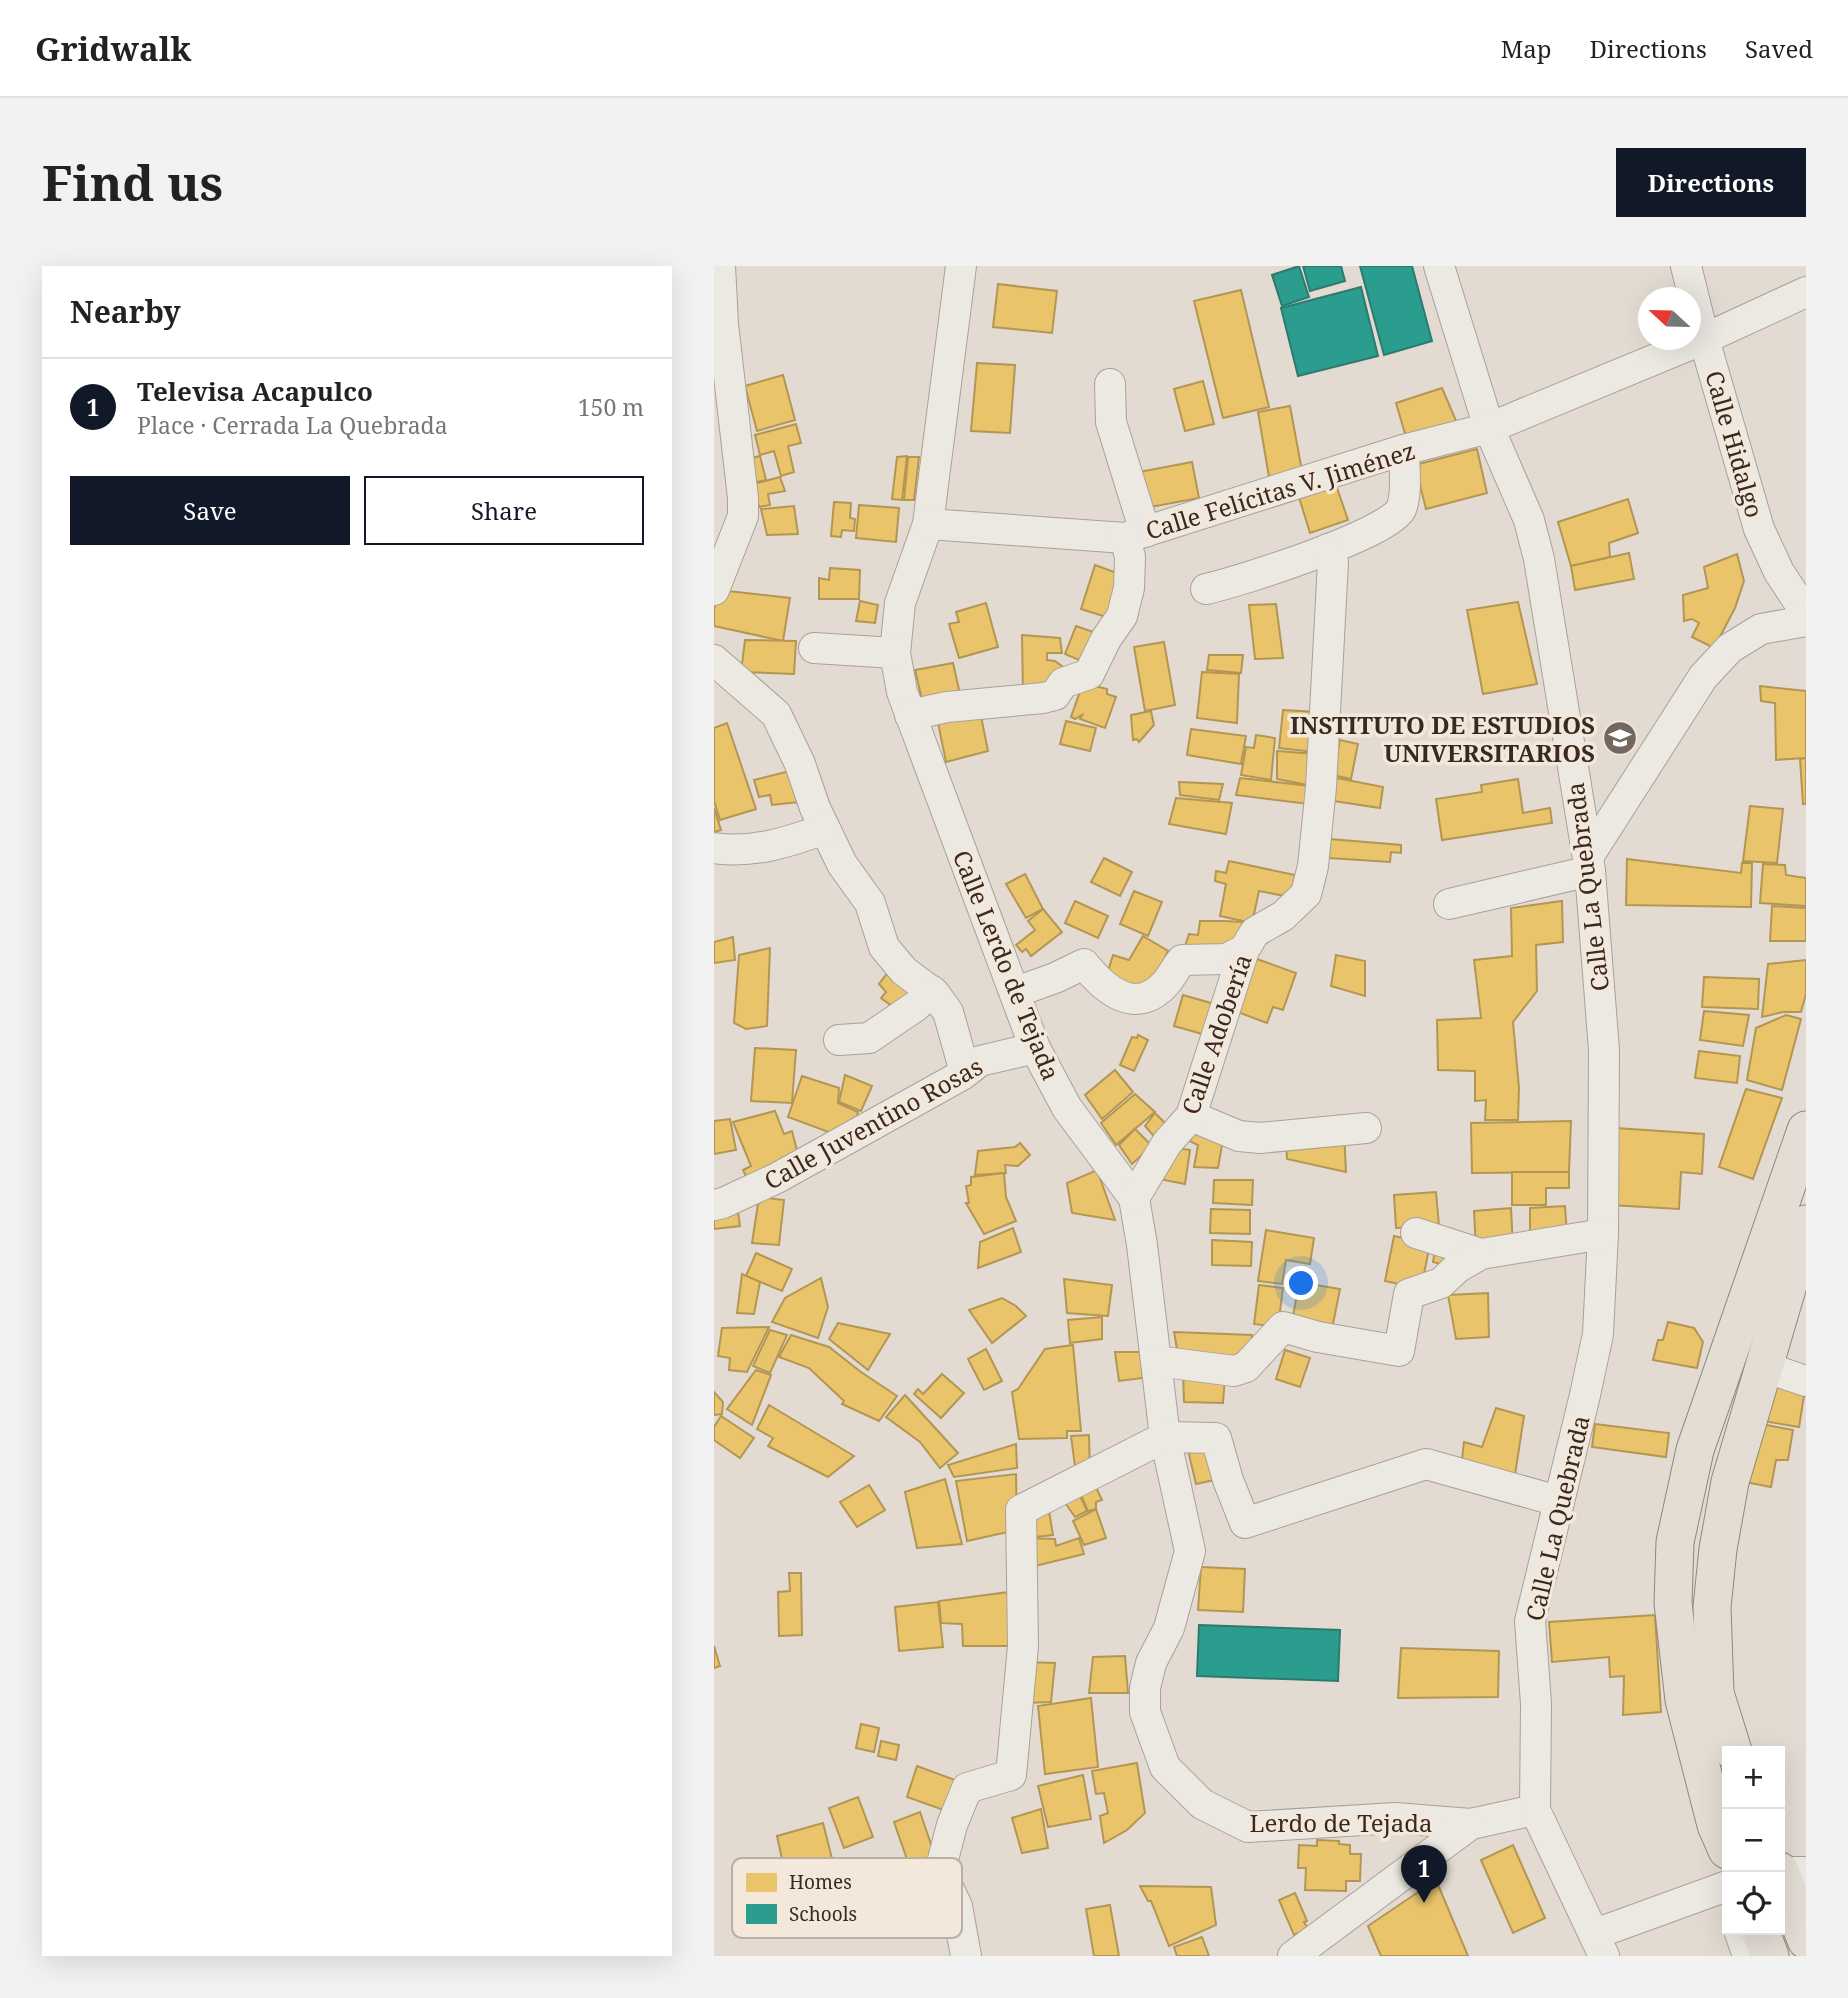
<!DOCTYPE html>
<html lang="en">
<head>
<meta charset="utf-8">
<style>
  body { margin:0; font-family:"Noto Serif",serif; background:#f2f2f2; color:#222 }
  .controls { position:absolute; right:21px; bottom:21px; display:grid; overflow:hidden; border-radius:0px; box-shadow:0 7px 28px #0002 }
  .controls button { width:63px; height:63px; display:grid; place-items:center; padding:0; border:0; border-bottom:2px solid #e0e0e0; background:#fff; color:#222; font:35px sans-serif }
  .compass { position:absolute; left:924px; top:21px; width:63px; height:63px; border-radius:50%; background:#fff; box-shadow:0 7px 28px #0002; rotate:292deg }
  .you { position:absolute; left:588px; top:1018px; width:24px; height:24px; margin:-18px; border:5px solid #fff; border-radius:50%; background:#1a73e8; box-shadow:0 0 0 10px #1a73e833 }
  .badge { display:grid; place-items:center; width:46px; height:46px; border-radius:50%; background:#111827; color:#fff; font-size:23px; font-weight:700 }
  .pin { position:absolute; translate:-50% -58px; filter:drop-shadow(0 2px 4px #0008) }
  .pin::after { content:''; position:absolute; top:37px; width:24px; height:21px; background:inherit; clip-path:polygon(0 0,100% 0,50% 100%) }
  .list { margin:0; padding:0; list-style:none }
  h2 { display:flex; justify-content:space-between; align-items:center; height:91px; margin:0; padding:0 28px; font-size:30px }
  h2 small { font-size:23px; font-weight:400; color:#767676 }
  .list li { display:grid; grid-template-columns:46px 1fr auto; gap:21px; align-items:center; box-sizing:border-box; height:98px; padding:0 28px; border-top:2px solid #e0e0e0 }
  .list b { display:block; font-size:26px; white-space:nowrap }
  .list p { margin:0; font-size:23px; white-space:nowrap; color:#767676 }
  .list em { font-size:23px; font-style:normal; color:#767676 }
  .actions { display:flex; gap:14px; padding:21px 28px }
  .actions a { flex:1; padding:16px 0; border:2px solid #111827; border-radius:0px; text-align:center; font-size:24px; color:#111827 }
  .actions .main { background:#111827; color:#fff }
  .icon { flex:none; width:38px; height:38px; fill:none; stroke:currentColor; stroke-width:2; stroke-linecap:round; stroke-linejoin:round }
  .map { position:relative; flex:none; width:1092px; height:1690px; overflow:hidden; border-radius:0px }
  header { display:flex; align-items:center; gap:42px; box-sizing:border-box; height:98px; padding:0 35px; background:#fff; border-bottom:2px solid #e0e0e0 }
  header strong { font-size:33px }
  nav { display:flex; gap:38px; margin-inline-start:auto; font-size:24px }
  .intro { display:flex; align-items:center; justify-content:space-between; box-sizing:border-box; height:168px; padding:0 42px }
  h1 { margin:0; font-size:49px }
  .button { padding:18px 32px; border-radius:0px; background:#111827; color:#fff; font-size:24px; font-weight:700 }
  main { display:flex; gap:42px; padding:0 42px }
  aside { flex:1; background:#fff; border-radius:0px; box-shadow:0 7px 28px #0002 }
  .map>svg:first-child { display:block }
  .homes { fill:#e9c46a; stroke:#b49654; stroke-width:2 }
  .schools { fill:#2a9d8f; stroke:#2e7a6e; stroke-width:2 }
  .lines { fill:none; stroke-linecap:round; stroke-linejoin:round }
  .minor-casing { stroke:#a9a199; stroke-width:32 }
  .major-casing { stroke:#8f8780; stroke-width:39 }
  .minor { stroke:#ece8e2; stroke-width:30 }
  .major { stroke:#e3ddd4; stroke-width:37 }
  .labels { text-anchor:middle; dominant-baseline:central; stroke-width:7; stroke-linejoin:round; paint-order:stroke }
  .street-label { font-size:24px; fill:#382922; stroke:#f3e8d9 }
  .poi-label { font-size:24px; font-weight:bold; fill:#382922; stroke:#f3e8d9; text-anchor:end }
  .key { fill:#f3e8d9; stroke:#bbafa2; stroke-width:2 }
  .key-label { font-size:19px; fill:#382922 }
</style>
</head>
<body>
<header>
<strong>Gridwalk</strong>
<nav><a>Map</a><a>Directions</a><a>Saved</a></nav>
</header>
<div class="intro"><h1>Find us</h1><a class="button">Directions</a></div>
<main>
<aside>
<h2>Nearby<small></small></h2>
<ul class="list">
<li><span class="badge">1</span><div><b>Televisa Acapulco</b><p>Place · Cerrada La Quebrada</p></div><em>150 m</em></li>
</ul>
<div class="actions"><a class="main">Save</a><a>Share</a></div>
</aside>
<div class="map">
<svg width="1092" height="1690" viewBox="0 0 1092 1690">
  <rect width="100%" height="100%" fill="#e3dbd1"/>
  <g class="homes">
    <polygon points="284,18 343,25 338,67 279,61"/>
    <polygon points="527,24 555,141 509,152 480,35"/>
    <polygon points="263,97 301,99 296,167 257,165"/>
    <polygon points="69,109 81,154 43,165 31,120"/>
    <polygon points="489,115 500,158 471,165 460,123"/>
    <polygon points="728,122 743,157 692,171 682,137"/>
    <polygon points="576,140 588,205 555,211 544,146"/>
    <polygon points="82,158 87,177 74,180 80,206 67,210 60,185 46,189 41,169"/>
    <polygon points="763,183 773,227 712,243 701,199"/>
    <polygon points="46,190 52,214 37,217 33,193"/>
    <polygon points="193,190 188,234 178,233 183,191"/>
    <polygon points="194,191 205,191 200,234 190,234"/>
    <polygon points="478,196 485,232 431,242 425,206"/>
    <polygon points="66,211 71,225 54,228 56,239 45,241 40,218"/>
    <polygon points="621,216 634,254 596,267 584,228"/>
    <polygon points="914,233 924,267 895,277 896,291 857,300 844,256"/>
    <polygon points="120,236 137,237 136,252 141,253 140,265 128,264 127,271 117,270"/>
    <polygon points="145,239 185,242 182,276 142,272"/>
    <polygon points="80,240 84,268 53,269 47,243"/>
    <polygon points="915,287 920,313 861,324 857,300"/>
    <polygon points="1023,288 1030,315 1021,342 1000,382 978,371 985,357 978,353 970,355 969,329 994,322 990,301"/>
    <polygon points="381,299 414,311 402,354 367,343"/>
    <polygon points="116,302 146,304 145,333 105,333 105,312 115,314"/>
    <polygon points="5,324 76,332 69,375 0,360 0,343"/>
    <polygon points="146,335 164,339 161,357 142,355"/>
    <polygon points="804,336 823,418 769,428 753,344"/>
    <polygon points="272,337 284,381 245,392 235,358 245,356 242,346"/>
    <polygon points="562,338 569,392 541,393 535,339"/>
    <polygon points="362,360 388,369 377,399 351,388"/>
    <polygon points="308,369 346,372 348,387 333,387 333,394 341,395 353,404 309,430"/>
    <polygon points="31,374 82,375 80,408 27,406"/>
    <polygon points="450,376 461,439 431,445 420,381"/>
    <polygon points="495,389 529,389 527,407 493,404"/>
    <polygon points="239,397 248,437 210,442 201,404"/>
    <polygon points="488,406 525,408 523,457 483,452"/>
    <polygon points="369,417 393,423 393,428 402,431 391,462 366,453 368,449 361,453 357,451"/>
    <polygon points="1046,420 1092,425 1092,492 1062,494 1061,437 1047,435"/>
    <polygon points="265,440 274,485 232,496 222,447"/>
    <polygon points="569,444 603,446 600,486 565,482"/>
    <polygon points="437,445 440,459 425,476 423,473 419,474 417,449"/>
    <polygon points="352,455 382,462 376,485 346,478"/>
    <polygon points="13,457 42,543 6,554 0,535 0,462"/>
    <polygon points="477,463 532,470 527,498 473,489"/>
    <polygon points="542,469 561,472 557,514 527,509 532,481 540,482"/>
    <polygon points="626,474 644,478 637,513 619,509"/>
    <polygon points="563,485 602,488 599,520 563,513"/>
    <polygon points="1092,492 1092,538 1089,538 1086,493"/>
    <polygon points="84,503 95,535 58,539 56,529 45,531 40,514"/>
    <polygon points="618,511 669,521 666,542 613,534"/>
    <polygon points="526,512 597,520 594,538 522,529"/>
    <polygon points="804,513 809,547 836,542 838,557 728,574 722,533 768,526 767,519"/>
    <polygon points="465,516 509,518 505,534 466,529"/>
    <polygon points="462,532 518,537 512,568 455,558"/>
    <polygon points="1036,540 1069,543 1063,597 1029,595"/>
    <polygon points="0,542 7,564 0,566"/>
    <polygon points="616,573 687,579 687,587 677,586 676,596 615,592"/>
    <polygon points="390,592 418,606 406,630 377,616"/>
    <polygon points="913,593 1027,607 1028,597 1038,597 1037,641 912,639"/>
    <polygon points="515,595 581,609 576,631 545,625 538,657 506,650 512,618 501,615 502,605 512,607"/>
    <polygon points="1049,598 1071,599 1072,609 1092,612 1092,640 1046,637"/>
    <polygon points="311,608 329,643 312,652 292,618"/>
    <polygon points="420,625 448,636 434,670 406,658"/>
    <polygon points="361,635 394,650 384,672 351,657"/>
    <polygon points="848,635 849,676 822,679 823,725 799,756 805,822 804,854 771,854 772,834 761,835 761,805 724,804 723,754 767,752 760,694 798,690 797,642"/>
    <polygon points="1058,640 1092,642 1092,675 1056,675"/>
    <polygon points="329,643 348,666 317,690 312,683 308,686 302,679 321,664 314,655"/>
    <polygon points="486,655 509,655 530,656 512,690 469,686 475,668 484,669"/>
    <polygon points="429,670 454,685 450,694 461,702 422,730 391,715 399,689 415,694"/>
    <polygon points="19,671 21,694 0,697 0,676"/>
    <polygon points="56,682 53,760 32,763 20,757 25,689"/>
    <polygon points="622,689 651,695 651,730 617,720"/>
    <polygon points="540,692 582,707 569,744 559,741 553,757 521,745"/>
    <polygon points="1092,694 1092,728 1087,746 1069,746 1048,751 1054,698"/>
    <polygon points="178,701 211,726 187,747 167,732 172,726 165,718"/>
    <polygon points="990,711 1045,713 1044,743 988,741"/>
    <polygon points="469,729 504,739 492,769 460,760"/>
    <polygon points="990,745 1035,749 1029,780 986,774"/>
    <polygon points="1072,749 1087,753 1068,824 1033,814 1042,762"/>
    <polygon points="424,769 434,774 420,805 406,799 418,771 423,772"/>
    <polygon points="41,782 82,784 78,837 37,835"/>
    <polygon points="985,785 1026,790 1023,817 981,812"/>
    <polygon points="401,804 419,826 388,853 371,829"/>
    <polygon points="131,809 158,820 147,845 125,836"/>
    <polygon points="88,810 125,822 124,837 144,846 140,863 125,870 74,851"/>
    <polygon points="1032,823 1068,832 1039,913 1005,901"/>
    <polygon points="421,828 441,846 402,879 387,857"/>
    <polygon points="61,845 70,868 78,865 86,896 36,919 29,904 37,900 19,856"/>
    <polygon points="441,847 456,862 444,875 431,860"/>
    <polygon points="16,853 22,884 0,888 0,855"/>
    <polygon points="479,853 510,868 504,902 480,901 484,879 467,871"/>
    <polygon points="857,855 855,906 758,907 757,857"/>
    <polygon points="902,862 990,868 988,908 967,906 965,943 896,939"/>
    <polygon points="421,863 438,880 418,898 405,879"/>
    <polygon points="630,865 632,906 573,893 572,872"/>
    <polygon points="306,877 316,889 304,900 291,899 292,907 261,909 264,885 301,881"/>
    <polygon points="455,881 476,884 471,918 445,913"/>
    <polygon points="383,904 401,954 358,947 353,917"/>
    <polygon points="798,906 855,906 855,922 832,922 832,939 798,939"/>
    <polygon points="290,907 292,931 302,955 270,968 252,937 255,937 252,920 257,919 257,911"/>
    <polygon points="500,914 539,914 538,939 499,937"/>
    <polygon points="722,926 725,960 682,962 680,929"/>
    <polygon points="45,931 70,934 65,979 38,977"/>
    <polygon points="23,939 26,960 0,963 0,942"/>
    <polygon points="851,940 853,970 816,972 816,942"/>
    <polygon points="797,942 799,981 762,983 760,945"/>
    <polygon points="497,943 536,944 536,968 496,967"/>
    <polygon points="299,962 307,986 264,1002 266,976"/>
    <polygon points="552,964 600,972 596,998 572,994 568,1018 544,1015"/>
    <polygon points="680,970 716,978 707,1023 671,1015"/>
    <polygon points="498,974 538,976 537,1000 498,999"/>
    <polygon points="722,978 739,1001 719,996"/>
    <polygon points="42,987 78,1003 68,1025 32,1010"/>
    <polygon points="28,1008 46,1016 40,1048 23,1047"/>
    <polygon points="107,1012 114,1041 104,1072 58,1056 71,1032"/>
    <polygon points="350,1013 398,1019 394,1050 353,1047"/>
    <polygon points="545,1019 569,1022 564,1061 540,1058"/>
    <polygon points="602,1019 626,1023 618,1063 578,1056 584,1022 601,1025"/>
    <polygon points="774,1027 775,1071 742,1073 734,1029"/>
    <polygon points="288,1032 302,1040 312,1050 278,1077 255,1044"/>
    <polygon points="388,1051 388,1073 356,1077 354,1054"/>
    <polygon points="954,1056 980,1062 989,1076 983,1102 939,1094 944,1074 949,1074"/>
    <polygon points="124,1057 176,1068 154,1104 115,1073"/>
    <polygon points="55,1061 33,1106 15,1104 16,1092 4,1090 8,1062"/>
    <polygon points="56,1064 73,1069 56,1107 39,1100"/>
    <polygon points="460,1066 538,1069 535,1097 464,1089"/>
    <polygon points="77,1069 115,1081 147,1106 183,1130 165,1155 128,1138 130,1135 95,1102 65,1091"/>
    <polygon points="359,1079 367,1165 353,1165 353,1172 305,1173 298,1126 304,1123 331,1083"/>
    <polygon points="272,1083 288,1115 270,1124 254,1093"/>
    <polygon points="571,1084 596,1092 586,1121 562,1113"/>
    <polygon points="401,1086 426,1086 429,1112 405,1115"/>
    <polygon points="42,1104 57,1109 38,1159 13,1143"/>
    <polygon points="469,1107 511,1110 509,1137 470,1136"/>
    <polygon points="228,1108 250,1127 227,1152 200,1128 204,1123 209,1128"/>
    <polygon points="1065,1113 1092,1117 1085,1161 1049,1155"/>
    <polygon points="0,1126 9,1136 8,1148 0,1149"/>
    <polygon points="191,1129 244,1187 226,1202 206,1176 172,1151"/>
    <polygon points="55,1139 140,1190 114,1211 54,1180 59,1172 43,1163"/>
    <polygon points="782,1142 810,1150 801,1209 748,1194 750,1176 768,1181"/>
    <polygon points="7,1150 40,1172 26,1192 0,1174 0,1161"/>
    <polygon points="1042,1157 1079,1164 1074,1194 1062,1194 1057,1221 1031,1216"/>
    <polygon points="881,1158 955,1167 952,1191 878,1181"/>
    <polygon points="375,1169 376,1207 362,1208 357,1170"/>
    <polygon points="496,1174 505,1213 482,1218 473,1180"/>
    <polygon points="302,1178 303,1202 240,1211 234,1199"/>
    <polygon points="302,1208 303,1264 253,1275 242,1215"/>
    <polygon points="231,1213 248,1278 203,1282 191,1226"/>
    <polygon points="379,1215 388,1234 382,1236 382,1243 374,1245 364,1222"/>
    <polygon points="155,1219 171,1244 143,1261 126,1236"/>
    <polygon points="363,1223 373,1245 361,1251 347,1231"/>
    <polygon points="334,1239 339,1269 312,1272 310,1250"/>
    <polygon points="382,1243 392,1272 370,1279 359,1255"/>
    <polygon points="312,1272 341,1273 342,1280 365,1272 370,1288 313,1302"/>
    <polygon points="487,1301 531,1303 529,1346 484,1344"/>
    <polygon points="75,1307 87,1307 88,1369 65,1370 64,1326 76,1325"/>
    <polygon points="303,1325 306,1380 249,1380 248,1358 227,1357 225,1335"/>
    <polygon points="224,1336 229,1381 185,1385 181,1341"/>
    <polygon points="941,1349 947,1446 909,1449 910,1410 896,1411 895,1391 838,1396 835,1356"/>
    <polygon points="0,1380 6,1400 0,1402"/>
    <polygon points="687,1382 785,1385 784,1431 684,1432"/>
    <polygon points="411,1390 414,1427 375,1427 379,1391"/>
    <polygon points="312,1396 341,1397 337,1436 309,1437"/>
    <polygon points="377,1432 384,1501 331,1508 324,1440"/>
    <polygon points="147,1458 165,1462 160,1486 142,1482"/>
    <polygon points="167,1475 185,1479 182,1494 164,1490"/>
    <polygon points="423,1497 431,1547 413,1564 390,1577 386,1550 394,1547 390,1527 382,1528 378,1505"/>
    <polygon points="203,1500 249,1517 238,1547 193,1531"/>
    <polygon points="369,1509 377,1553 334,1561 324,1520"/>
    <polygon points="144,1531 159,1571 130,1582 115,1542"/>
    <polygon points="327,1543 334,1582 308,1587 298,1552"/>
    <polygon points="206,1546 221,1590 195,1599 180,1556"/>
    <polygon points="109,1557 130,1640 80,1649 63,1570"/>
    <polygon points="603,1574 625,1575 625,1578 636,1579 636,1588 647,1588 646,1615 632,1615 632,1625 591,1624 592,1602 584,1602 585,1579 603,1580"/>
    <polygon points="799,1579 831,1652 799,1667 767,1594"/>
    <polygon points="722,1614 754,1690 667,1690 654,1660"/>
    <polygon points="426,1620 497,1621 502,1659 455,1680 437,1635 434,1635"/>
    <polygon points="581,1627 593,1655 590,1656 594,1663 580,1669 565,1634"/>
    <polygon points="396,1639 405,1690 380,1690 372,1643"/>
    <polygon points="488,1671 495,1690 463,1690 460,1681"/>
  </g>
  <g class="schools">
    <polygon points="585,0 595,31 568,40 558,9"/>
    <polygon points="589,0 627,0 631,15 596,25"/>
    <polygon points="646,0 698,0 718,75 670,89"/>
    <polygon points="647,21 664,90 584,110 567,42"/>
    <polygon points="485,1359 626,1364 624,1415 483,1410"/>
  </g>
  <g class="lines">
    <g class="minor-casing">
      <g id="minor">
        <polyline points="247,0 214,258 186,337 181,387 188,426 321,782 353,842 420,932 428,979 451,1171 476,1285 455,1362 437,1397 431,1422 431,1446 451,1501 488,1538 534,1561 681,1552 757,1558 821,1544"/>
        <polyline points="725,0 775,162 815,254 825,293 876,605 890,784 889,968 884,1068 871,1129 816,1355 822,1438 821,1544 890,1690"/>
        <polyline points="972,0 990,73 1045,263 1065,306 1092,347"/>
        <polyline points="396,118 397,156 431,266"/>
        <polyline points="214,258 411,272 689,184 775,162 990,73 1092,26"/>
        <path d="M 492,323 C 524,316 675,268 687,243 C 693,230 691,198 689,184"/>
        <polyline points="0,324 29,250 29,232 9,58 6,0"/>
        <polyline points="100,382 181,387"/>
        <polyline points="0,394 62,448 86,498 101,542 128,598 156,637 170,681 190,705 221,728 234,746 251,806"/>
        <polyline points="196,449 233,441 329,432 341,429 349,417 375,408 392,373 408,350 415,322 416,291 411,272"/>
        <path d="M 0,582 C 39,588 74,576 111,563"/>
        <polyline points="874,591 989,411 1016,382 1047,363 1092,355"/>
        <polyline points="735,638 876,605"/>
        <path d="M 302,726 L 341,712 L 370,698 C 391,724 422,751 452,717 C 458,710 462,701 468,694 L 512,693 L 530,684"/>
        <polyline points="125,774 155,772 202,740 218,725"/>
        <polyline points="477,850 525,870 546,872 652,862"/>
        <polyline points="420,932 453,877 477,850 530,684 541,666 569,650 592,628 599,600 607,521 619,296 614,283"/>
        <polyline points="0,939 9,937 63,912 248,809 266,795 321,782"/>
        <polyline points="702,967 767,988 889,968"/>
        <polyline points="442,1095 520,1105 532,1101 569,1061 604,1071 685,1085 695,1028 727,1017 743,1002 767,988"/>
        <polyline points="1050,1101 1092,1115"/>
        <polyline points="1066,1606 1092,1606"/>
        <polyline points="1025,1664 1034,1690"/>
        <polyline points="881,1668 1013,1620"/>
        <polyline points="252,1690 243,1640 226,1605 238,1559 253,1522 297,1509 309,1380 307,1244 451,1171 502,1172 514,1214 531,1257 712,1198 844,1235"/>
        <polyline points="579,1690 757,1558"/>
      </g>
    </g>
    <g class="major-casing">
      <g id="major">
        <polyline points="1019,1485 1001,1427 998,1341 1004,1283 1016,1216 1092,958"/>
        <polyline points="1013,1584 1002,1559 970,1434 959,1337 961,1276 981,1184 1092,864"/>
        <polyline points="1066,1605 1092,1674"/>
        <polyline points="1046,1664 1056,1690"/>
      </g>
    </g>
    <use href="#minor" class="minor"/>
    <use href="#major" class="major"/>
  </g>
  <defs>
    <g id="university-disc" transform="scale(1.75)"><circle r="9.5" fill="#74675f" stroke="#f3e8d9"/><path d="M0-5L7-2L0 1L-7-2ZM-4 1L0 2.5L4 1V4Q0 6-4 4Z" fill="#fff"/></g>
  </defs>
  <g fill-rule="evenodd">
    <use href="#university-disc" x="906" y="472"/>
  </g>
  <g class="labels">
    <g class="street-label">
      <text transform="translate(1021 178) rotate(74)">Calle Hidalgo</text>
      <text transform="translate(566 224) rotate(-17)">Calle Felícitas V. Jiménez</text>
      <text transform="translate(873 621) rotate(-97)">Calle La Quebrada</text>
      <text transform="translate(293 699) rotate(68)">Calle Lerdo de Tejada</text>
      <text transform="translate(502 768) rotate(-71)">Calle Adobería</text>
      <text transform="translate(159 857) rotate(-29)">Calle Juventino Rosas</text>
      <text transform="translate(843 1252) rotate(-77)">Calle La Quebrada</text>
      <text x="627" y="1556">Lerdo de Tejada</text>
    </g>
    <g class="poi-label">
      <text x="881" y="458">INSTITUTO DE ESTUDIOS<tspan x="881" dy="28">UNIVERSITARIOS</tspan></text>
    </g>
  </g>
  <rect x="18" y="1592" width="230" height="80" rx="10" class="key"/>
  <rect x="32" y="1607" width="31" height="19" fill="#e9c46a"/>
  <rect x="32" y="1638" width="31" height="20" fill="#2a9d8f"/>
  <g class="key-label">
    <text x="75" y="1623">Homes</text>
    <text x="75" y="1655">Schools</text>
  </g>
</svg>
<div class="controls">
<button>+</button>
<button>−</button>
<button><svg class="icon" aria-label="locate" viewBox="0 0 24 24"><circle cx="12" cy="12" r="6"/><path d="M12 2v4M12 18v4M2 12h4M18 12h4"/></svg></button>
</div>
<svg class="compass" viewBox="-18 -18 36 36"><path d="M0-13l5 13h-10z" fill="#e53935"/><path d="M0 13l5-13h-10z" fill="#767676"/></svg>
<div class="you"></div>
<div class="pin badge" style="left:710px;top:1637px">1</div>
</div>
</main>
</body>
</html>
